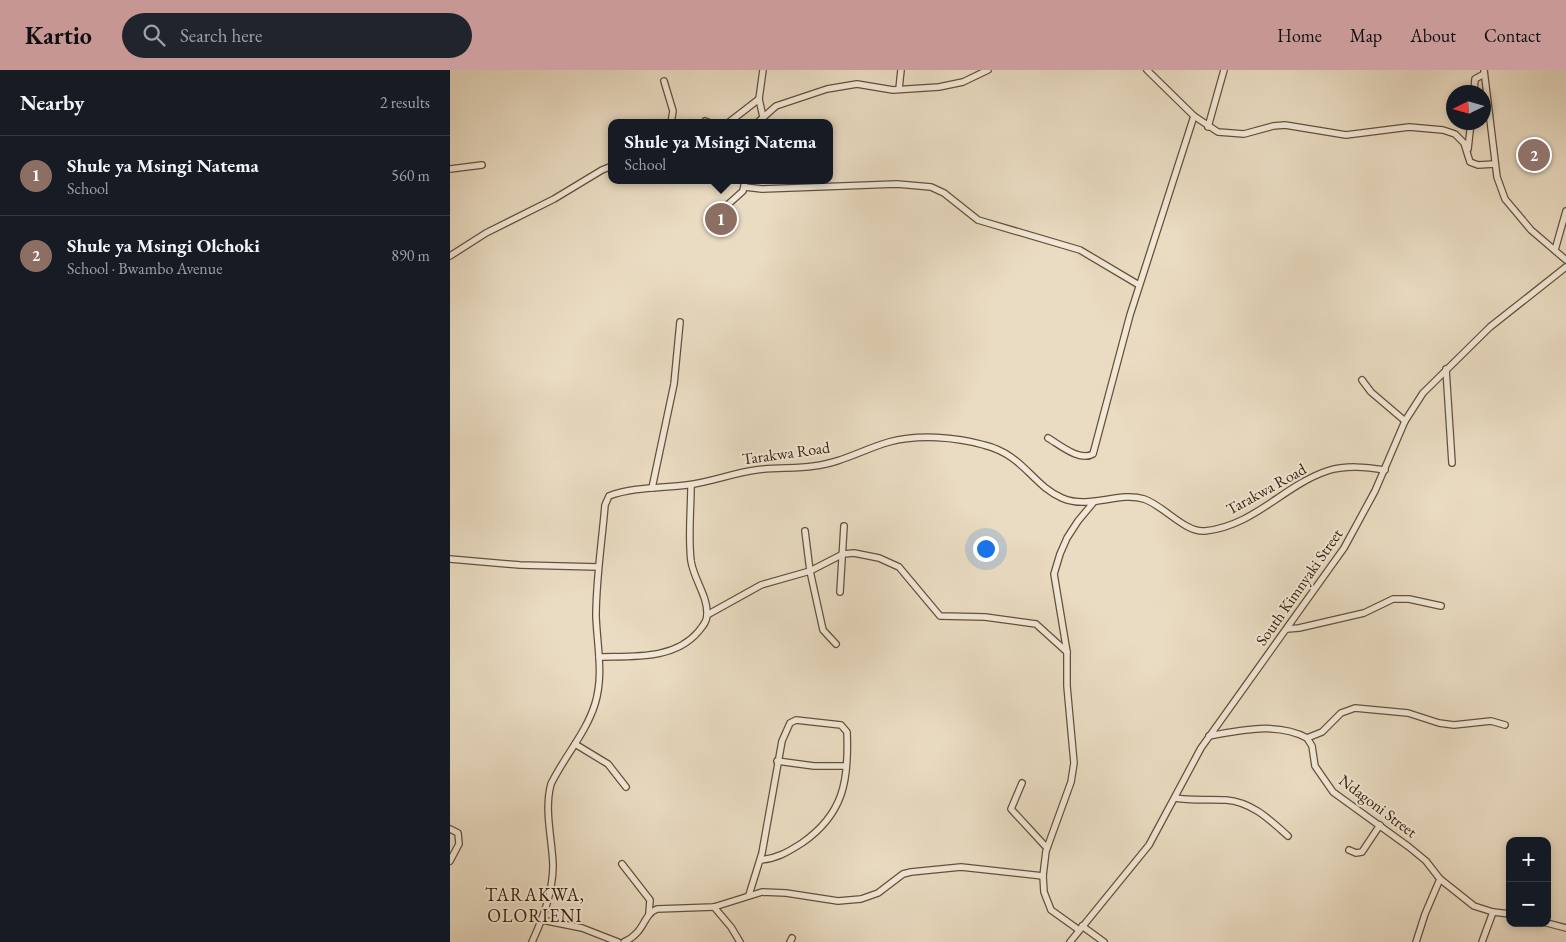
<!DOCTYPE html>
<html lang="en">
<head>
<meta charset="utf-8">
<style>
  body { margin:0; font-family:"EB Garamond",serif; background:#20242c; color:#f1f3f6 }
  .controls { position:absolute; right:15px; bottom:15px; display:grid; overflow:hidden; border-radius:10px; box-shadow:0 2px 8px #0003 }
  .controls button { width:45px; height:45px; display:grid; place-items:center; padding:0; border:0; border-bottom:1px solid #363941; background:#171b24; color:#f1f3f6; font:25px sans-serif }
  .compass { position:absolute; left:996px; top:15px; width:45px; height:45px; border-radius:50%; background:#171b24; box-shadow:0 2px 8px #0003; rotate:265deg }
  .you { position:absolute; left:535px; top:478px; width:18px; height:18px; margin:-12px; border:4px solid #fff; border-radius:50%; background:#1a73e8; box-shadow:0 0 0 8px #1a73e833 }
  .badge { display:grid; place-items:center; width:32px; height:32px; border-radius:50%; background:#c59692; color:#fff; font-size:16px; font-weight:700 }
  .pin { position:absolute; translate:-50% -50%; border:2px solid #fff; box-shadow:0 1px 5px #0006 }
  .popup { position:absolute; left:158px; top:49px; width:225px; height:65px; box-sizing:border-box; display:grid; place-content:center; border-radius:10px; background:#171b24; filter:drop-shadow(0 1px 4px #0005); font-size:16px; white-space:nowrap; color:#9ea1a6 }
  .popup b { font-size:19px; color:#f1f3f6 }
  .popup::after { content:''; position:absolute; left:50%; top:100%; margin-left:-10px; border:10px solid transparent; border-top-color:#171b24 }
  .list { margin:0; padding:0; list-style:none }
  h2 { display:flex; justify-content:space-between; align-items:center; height:65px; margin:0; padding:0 20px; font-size:21px }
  h2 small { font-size:16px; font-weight:400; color:#9ea1a6 }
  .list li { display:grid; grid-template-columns:32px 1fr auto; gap:15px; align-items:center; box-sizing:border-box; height:80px; padding:0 20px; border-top:1px solid #363941 }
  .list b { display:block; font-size:19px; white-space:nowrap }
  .list p { margin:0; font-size:16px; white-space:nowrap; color:#9ea1a6 }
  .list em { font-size:16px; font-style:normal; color:#9ea1a6 }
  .icon { flex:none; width:28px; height:28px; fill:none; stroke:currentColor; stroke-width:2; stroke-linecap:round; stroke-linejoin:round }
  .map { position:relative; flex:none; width:1116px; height:872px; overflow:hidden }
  header { display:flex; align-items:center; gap:30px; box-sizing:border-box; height:70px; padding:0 25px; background:#c59692; color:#111 }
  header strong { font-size:24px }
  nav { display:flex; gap:28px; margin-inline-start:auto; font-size:18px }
  .search { width:350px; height:45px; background:#20242c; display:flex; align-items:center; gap:12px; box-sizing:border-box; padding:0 18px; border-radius:28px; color:#9ea1a6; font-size:19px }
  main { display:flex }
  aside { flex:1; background:#171b24 }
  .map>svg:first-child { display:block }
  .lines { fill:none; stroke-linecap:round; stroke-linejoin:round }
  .minor-casing { stroke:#664f3a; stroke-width:8 }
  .minor { stroke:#f1e8d7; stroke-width:5.5 }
  .labels { text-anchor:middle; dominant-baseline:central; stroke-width:4; stroke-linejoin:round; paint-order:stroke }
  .street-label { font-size:16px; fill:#3a200c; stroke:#f1e8d7 }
  .neighbourhood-label { font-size:18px; letter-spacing:1px; fill:#3a200c; stroke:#f1e8d7 }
</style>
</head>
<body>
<header>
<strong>Kartio</strong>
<div class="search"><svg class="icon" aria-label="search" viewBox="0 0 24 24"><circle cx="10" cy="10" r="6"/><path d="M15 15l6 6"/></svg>Search here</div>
<nav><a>Home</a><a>Map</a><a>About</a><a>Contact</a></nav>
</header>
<main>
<aside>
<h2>Nearby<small>2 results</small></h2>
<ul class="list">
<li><span class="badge" style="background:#8d6e63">1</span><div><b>Shule ya Msingi Natema</b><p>School</p></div><em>560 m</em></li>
<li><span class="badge" style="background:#8d6e63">2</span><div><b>Shule ya Msingi Olchoki</b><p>School · Bwambo Avenue</p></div><em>890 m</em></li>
</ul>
</aside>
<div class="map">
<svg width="1116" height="872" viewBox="0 0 1116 872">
  <rect width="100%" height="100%" fill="#eadcc2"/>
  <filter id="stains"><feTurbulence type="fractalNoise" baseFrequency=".004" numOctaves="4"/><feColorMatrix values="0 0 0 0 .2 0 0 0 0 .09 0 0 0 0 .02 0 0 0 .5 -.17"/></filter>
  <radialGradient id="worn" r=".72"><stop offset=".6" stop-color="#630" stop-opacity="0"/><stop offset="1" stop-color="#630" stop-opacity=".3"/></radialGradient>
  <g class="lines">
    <g class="minor-casing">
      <g id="minor">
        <polyline points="313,0 309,29 313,47"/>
        <polyline points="697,0 744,46 768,62 794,64 823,56 835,55 896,65 959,57 993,60 1005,64 1014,73 1020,92 1028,95 1045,94"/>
        <polyline points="1034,0 1047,107 1055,129 1081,160 1116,190"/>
        <polyline points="214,11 223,41 221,53"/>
        <polyline points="449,19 451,0"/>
        <polyline points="1024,22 1025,9 1034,4"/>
        <polyline points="255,51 260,53"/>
        <polyline points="278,53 309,29"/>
        <polyline points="307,53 326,36 377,19 407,14 443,20 489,17 513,12 538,0"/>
        <polyline points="758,57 774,0"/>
        <polyline points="1018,79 1021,52"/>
        <polyline points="0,99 32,95"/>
        <polyline points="295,117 312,119 447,114 481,117 494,123 528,150 630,180 689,215"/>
        <polyline points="274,138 293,121 295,110"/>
        <polyline points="1105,180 1116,141"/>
        <polyline points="0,186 36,163 104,129 152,100 162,96"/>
        <polyline points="996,299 1002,393"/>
        <polyline points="912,310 921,322 955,351"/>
        <path d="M 598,368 C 610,375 630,392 643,384 L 680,245 L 744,46"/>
        <polyline points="202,418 224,314 230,252"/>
        <polyline points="355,461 360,501 373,560 386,574"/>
        <polyline points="0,489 70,495 148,497"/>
        <polyline points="390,522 394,456"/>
        <polyline points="257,545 311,515 360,501 393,484 404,483 429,488 449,497 490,546 535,547 586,554 617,582"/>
        <polyline points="837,559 849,558 914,543 943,529 959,529 991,536"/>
        <path d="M 149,587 C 183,586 224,590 248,562 C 252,557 257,552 257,545 C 258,526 244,510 241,491 C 238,466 241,440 241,415"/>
        <path d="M 759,666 C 790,660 828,652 857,668 L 862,676 L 865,696 L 883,722 L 959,777 L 976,791 L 990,809 L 1024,836 L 1043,842 L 1060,844"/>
        <polyline points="857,668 872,662 891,643 905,638 958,643 989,653 1004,655 1041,651 1055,655"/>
        <polyline points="125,674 158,694 176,717"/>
        <polyline points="327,691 364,696 395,696"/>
        <polyline points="572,713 561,739 597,778"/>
        <path d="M 725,728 C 742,731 759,729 776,730 C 802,732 820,750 838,766"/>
        <polyline points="0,759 8,763 9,774 0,791"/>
        <polyline points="899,780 906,783 912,782 930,755"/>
        <polyline points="172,794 200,830 199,843"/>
        <path d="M 299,825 L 312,783 L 332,671 L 340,653 L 346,650 L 391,655 L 397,662 C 399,710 394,744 352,773 C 338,782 326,789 310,790"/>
        <polyline points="264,837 281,857 290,872"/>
        <polyline points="92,850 132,858 168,872"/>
        <polyline points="1097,853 1116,858"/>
        <polyline points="632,856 654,872"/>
        <polyline points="629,860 601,840 594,822 593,806 596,781 621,712 624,693 617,616 617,582 604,504 610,484 617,468 628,451 643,433"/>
        <path d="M 82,872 C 93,848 103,822 103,795 C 102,768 94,740 101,714 C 114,687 136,663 145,634 C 154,605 147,575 146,546 C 146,509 152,472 155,435 L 159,426 C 183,417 212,418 237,415 C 261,412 283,403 306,400 C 326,397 345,399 364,396 C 391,393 414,379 439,372 C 468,364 506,367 534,375 C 574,385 581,414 612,428 C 640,440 668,421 694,429 C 713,435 735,463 755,461 C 804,456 833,416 877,401 C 896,395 916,397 935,400"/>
        <path d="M 174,872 C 196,862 192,845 207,839 L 264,837 L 312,822 L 336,823 L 388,831 L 411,829 L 428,823 L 453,804 L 461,802 L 511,797 L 593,806"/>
        <polyline points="340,872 342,868"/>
        <polyline points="620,872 699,775 751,678 894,478 925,421 955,351 973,323 1040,257 1116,197"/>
        <polyline points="966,872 975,844 990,809"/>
        <polyline points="1032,872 1043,842"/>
      </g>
    </g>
    <use href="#minor" class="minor"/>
  </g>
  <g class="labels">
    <g class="street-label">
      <text transform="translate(336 383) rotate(-8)">Tarakwa Road</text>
      <text transform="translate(816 419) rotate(-29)">Tarakwa Road</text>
      <text transform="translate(849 517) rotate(-55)">South Kimnyaki Street</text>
      <text transform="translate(928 736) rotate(37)">Ndagoni Street</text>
    </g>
    <g class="neighbourhood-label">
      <text x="85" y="824">TARAKWA,<tspan x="85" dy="21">OLORIENI</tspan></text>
    </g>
  </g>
  <rect width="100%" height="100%" filter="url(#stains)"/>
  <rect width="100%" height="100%" fill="url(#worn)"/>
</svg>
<div class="controls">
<button>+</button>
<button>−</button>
</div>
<svg class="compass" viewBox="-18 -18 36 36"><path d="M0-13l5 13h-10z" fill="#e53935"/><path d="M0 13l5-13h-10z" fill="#9ea1a6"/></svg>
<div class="you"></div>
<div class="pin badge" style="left:271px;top:149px;background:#8d6e63">1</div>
<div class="popup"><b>Shule ya Msingi Natema</b>School</div>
<div class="pin badge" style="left:1084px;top:85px;background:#8d6e63">2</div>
</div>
</main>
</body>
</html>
